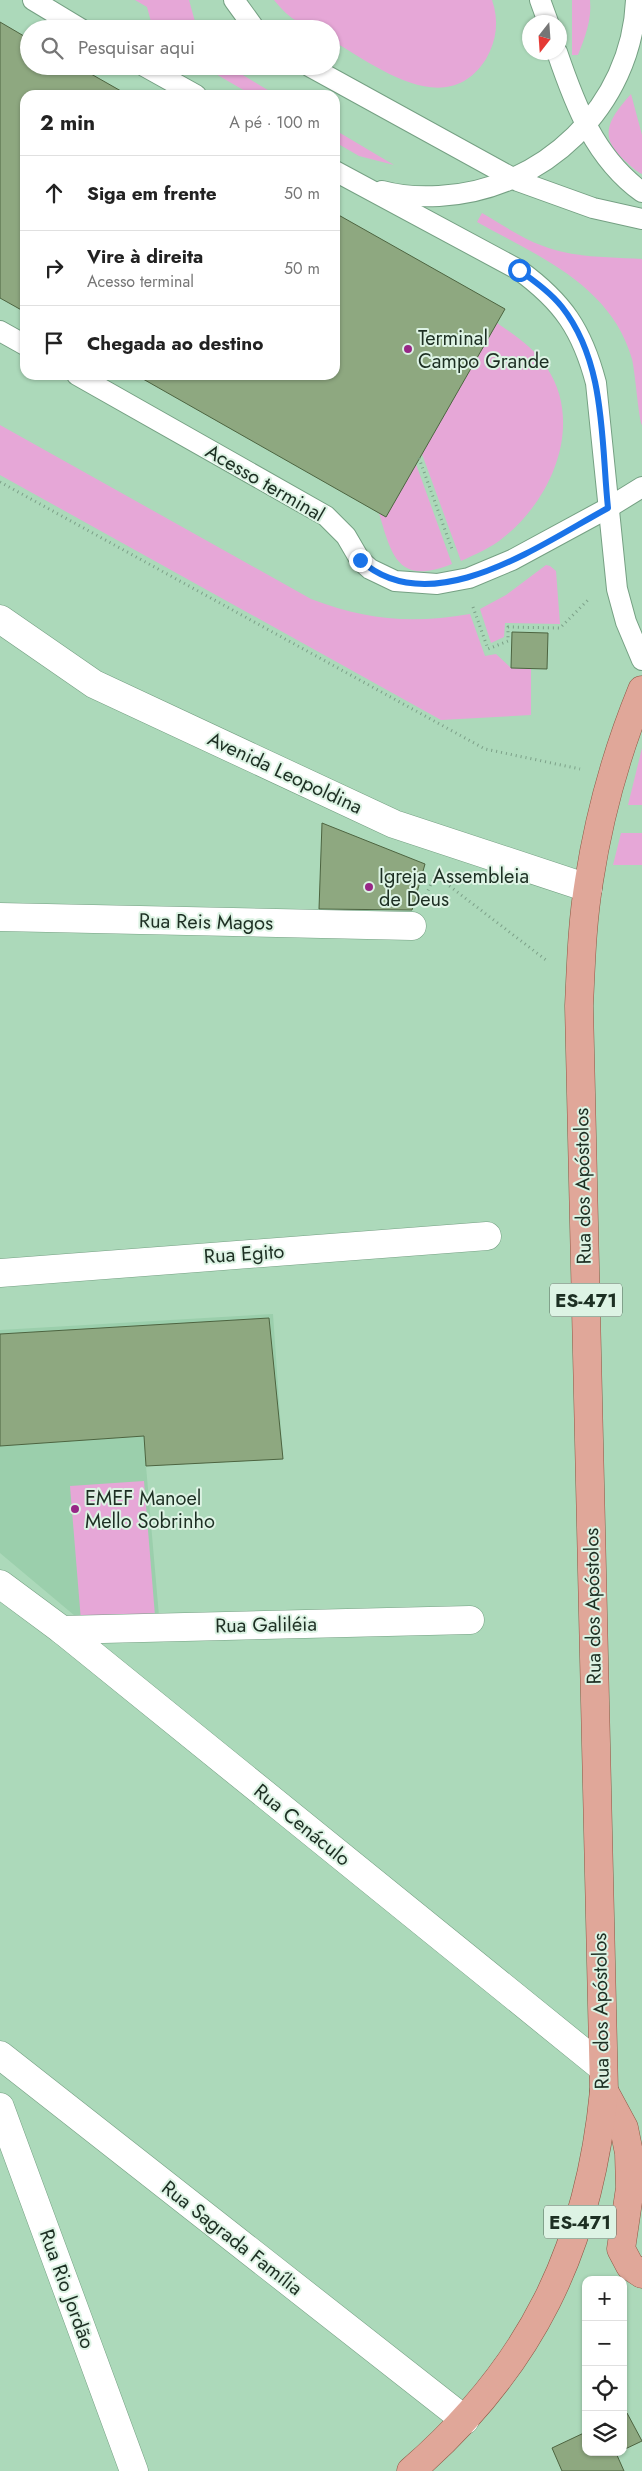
<!DOCTYPE html>
<html lang="pt">
<head>
<meta charset="utf-8">
<style>
  body { margin:0; font-family:Jost,sans-serif; background:#f2f2f2; color:#222 }
  .controls { position:absolute; right:15px; bottom:15px; display:grid; overflow:hidden; border-radius:10px; box-shadow:0 1px 4px #0004 }
  .controls button { width:45px; height:45px; display:grid; place-items:center; padding:0; border:0; border-bottom:1px solid #e0e0e0; background:#fff; color:#222; font:25px sans-serif }
  .compass { position:absolute; left:522px; top:15px; width:45px; height:45px; border-radius:50%; background:#fff; box-shadow:0 1px 4px #0004; rotate:197deg }
  .stop { position:absolute; width:15px; height:15px; margin:-11px; border:4px solid #1a73e8; border-radius:50%; background:#fff }
  .stop.end { background:#1a73e8; border-color:#fff; box-shadow:0 1px 5px #0008 }
  .list { margin:0; padding:0; list-style:none }
  h2 { display:flex; justify-content:space-between; align-items:center; height:65px; margin:0; padding:0 20px; font-size:21px }
  h2 small { font-size:16px; font-weight:400; color:#767676 }
  .list li { display:grid; grid-template-columns:32px 1fr auto; gap:15px; align-items:center; box-sizing:border-box; height:75px; padding:0 20px; border-top:1px solid #e0e0e0 }
  .list b { display:block; font-size:19px; white-space:nowrap }
  .list p { margin:0; font-size:16px; white-space:nowrap; color:#767676 }
  .list em { font-size:16px; font-style:normal; color:#767676 }
  .icon { flex:none; width:28px; height:28px; fill:none; stroke:currentColor; stroke-width:2; stroke-linecap:round; stroke-linejoin:round }
  .map { position:relative; flex:none; width:642px; height:2471px; overflow:hidden }
  .search { position:absolute; background:#fff; box-shadow:0 1px 4px #0004; left:20px; top:20px; width:320px; height:55px; display:flex; align-items:center; gap:12px; box-sizing:border-box; padding:0 18px; border-radius:28px; color:#767676; font-size:19px }
  .panel { position:absolute; background:#fff; box-shadow:0 1px 4px #0004; left:20px; top:90px; width:320px; height:290px; border-radius:15px }
  .map>svg:first-child { display:block }
  .built { fill:#9bcfac }
  .green { fill:#e6a7d7 }
  .building { fill:#8ea880; stroke:#4d6440 }
  .lines { fill:none; stroke-linecap:round; stroke-linejoin:round }
  .service-casing { stroke:#75a083; stroke-width:22 }
  .minor-casing { stroke:#75a083; stroke-width:29 }
  .primary-casing { stroke:#8e5744; stroke-width:29 }
  .path { stroke:#7ca088; stroke-width:3; stroke-dasharray:1 4; stroke-linecap:butt }
  .service { stroke:#fff; stroke-width:20 }
  .minor { stroke:#fff; stroke-width:28 }
  .primary { stroke:#e0a799; stroke-width:28 }
  .route { stroke:#1a73e8; stroke-width:6 }
  .poi-dot { fill:#972786; stroke:#ddf3e4; stroke-width:2 }
  .labels { text-anchor:middle; dominant-baseline:central; stroke-width:4; stroke-linejoin:round; paint-order:stroke }
  .shield { fill:#ddf3e4; stroke:#576a5d; stroke-width:1 }
  .shield-label { font-size:19px; font-weight:bold; fill:#1d2f23 }
  .poi-label { font-size:20px; fill:#1d2f23; stroke:#ddf3e4; text-anchor:start }
  .street-label { font-size:20px; fill:#1d2f23; stroke:#ddf3e4 }
</style>
</head>
<body>
<div class="map">
<svg width="642" height="2471" viewBox="0 0 642 2471">
  <rect width="100%" height="100%" fill="#acd9ba"/>
  <polygon class="built" points="273,1314 283,1459 146,1466 159,1616 81,1621 0,1553 0,1330"/>
  <g class="green">
    <polygon points="135,0 189,0 197,29 153,29 147,7"/>
    <path d="M 274,0 L 492,0 C 499,20 497,40 486,59 C 446,122 375,65 331,40 L 331,29 C 305,29 291,21 274,0 Z"/>
    <path d="M 572,0 L 590,0 C 592,20 585,37 578,55 L 572,55 Z"/>
    <polygon points="202,66 228,66 276,95 252,95"/>
    <path d="M 631,94 L 642,135 L 642,174 C 635,171 629,164 623,159 C 596,134 612,116 631,94 Z"/>
    <polygon points="335,130 394,165 359,156 335,142"/>
    <path d="M 482,213 C 501,224 521,238 543,246 C 574,258 609,257 642,259 L 642,425 C 639,422 635,371 632,359 C 611,285 538,256 477,222 Z"/>
    <path d="M 497,323 C 516,336 534,348 547,368 C 584,424 552,499 504,537 C 491,548 476,554 461,561 L 422,454 Z"/>
    <path d="M 0,425 L 311,599 C 366,620 411,624 470,614 L 485,656 L 496,654 L 511,668 L 531,669 L 531,715 L 441,720 L 0,475 Z"/>
    <path d="M 416,464 L 452,564 C 399,585 392,558 379,513 L 386,517 Z"/>
    <polygon points="546,565 550,566 556,571 560,624 505,623 504,637 491,643 480,609 506,595"/>
    <polygon points="642,748 642,805 628,805"/>
    <polygon points="621,833 642,833 642,865 613,865"/>
    <polygon points="144,1481 155,1616 81,1621 70,1486"/>
  </g>
  <g class="building">
    <polygon points="0,22 29,39 29,66 77,66 128,95 25,95 25,312 0,298"/>
    <polygon points="335,213 505,309 386,517 136,375 335,375"/>
    <polygon points="512,632 548,633 547,669 511,668"/>
    <polygon points="322,823 425,864 412,910 319,909"/>
    <polygon points="269,1318 283,1459 146,1466 144,1436 0,1446 0,1334"/>
    <polygon points="627,2413 642,2441 623,2450 623,2415"/>
    <polygon points="586,2432 586,2452 618,2452 616,2453 624,2471 562,2471 552,2448"/>
  </g>
  <g class="lines">
    <g class="service-casing">
      <g id="service">
        <polyline points="33,0 81,29"/>
        <polyline points="234,0 255,29"/>
        <polyline points="540,0 548,22"/>
        <path d="M 557,52 C 575,105 595,158 642,192"/>
        <polyline points="144,66 196,95"/>
        <polyline points="309,66 518,181 593,208 642,219"/>
        <path d="M 335,171 L 519,270 C 563,302 582,330 596,383 L 617,589 L 626,622 L 642,660"/>
        <path d="M 382,191 C 400,196 420,197 439,196 C 543,191 632,106 636,0"/>
        <polyline points="0,331 25,345"/>
        <polyline points="77,375 326,516 346,536 360,560 370,569 395,581 437,584 469,578 512,560 608,508 642,487"/>
      </g>
    </g>
    <g class="minor-casing">
      <g id="minor">
        <polyline points="0,619 94,684 394,824 588,888"/>
        <polyline points="0,917 412,926"/>
        <polyline points="0,1273 487,1236"/>
        <polyline points="0,1584 62,1630 603,2068"/>
        <polyline points="62,1630 470,1620"/>
        <polyline points="0,2055 465,2420"/>
        <polyline points="0,2107 134,2471"/>
      </g>
    </g>
    <g class="primary-casing">
      <g id="primary">
        <polyline points="604,2091 624,2128 629,2153 630,2188 621,2249 630,2266 642,2274"/>
        <path d="M 411,2471 C 531,2367 589,2248 604,2091 L 579,1006 C 581,964 582,923 589,881 C 599,816 617,751 642,690"/>
      </g>
    </g>
    <g class="path">
      <polyline points="419,458 453,552"/>
      <polyline points="0,482 485,749 580,769"/>
      <polyline points="473,607 488,649 508,641 508,627 560,628 589,599"/>
      <polyline points="426,895 435,875 546,960"/>
    </g>
    <use href="#service" class="service"/>
    <use href="#minor" class="minor"/>
    <use href="#primary" class="primary"/>
  </g>
  <g class="lines">
    <path class="route" d="M 360,560 C 431,624 541,544 608,508 C 601,441 606,363 562,307 C 550,292 534,281 519,270"/>
  </g>
  <g class="poi-dot">
    <circle cx="408" cy="349" r="5"/>
    <circle cx="369" cy="887" r="5"/>
    <circle cx="75" cy="1509" r="5"/>
  </g>
  <g class="labels">
    <g class="shield">
      <rect x="550" y="1283.5" width="72" height="33" rx="4"/>
      <rect x="544" y="2205.5" width="72" height="33" rx="4"/>
    </g>
    <g class="shield-label">
      <text x="586" y="1300">ES-471</text>
      <text x="580" y="2222">ES-471</text>
    </g>
    <g class="poi-label">
      <text x="418" y="338">Terminal<tspan x="418" dy="23">Campo Grande</tspan></text>
      <text x="379" y="876">Igreja Assembleia<tspan x="379" dy="23">de Deus</tspan></text>
      <text x="85" y="1498">EMEF Manoel<tspan x="85" dy="23">Mello Sobrinho</tspan></text>
    </g>
    <g class="street-label">
      <text transform="translate(265 483) rotate(30)">Acesso terminal</text>
      <text transform="translate(285 773) rotate(25)">Avenida Leopoldina</text>
      <text transform="translate(206 922) rotate(1)">Rua Reis Magos</text>
      <text transform="translate(583 1186) rotate(-91)">Rua dos Apóstolos</text>
      <text transform="translate(244 1254) rotate(-4)">Rua Egito</text>
      <text transform="translate(593 1606) rotate(-91)">Rua dos Apóstolos</text>
      <text transform="translate(266 1625) rotate(-1)">Rua Galiléia</text>
      <text transform="translate(302 1825) rotate(39)">Rua Cenáculo</text>
      <text transform="translate(601 2011) rotate(-91)">Rua dos Apóstolos</text>
      <text transform="translate(232 2238) rotate(38)">Rua Sagrada Família</text>
      <text transform="translate(67 2289) rotate(70)">Rua Rio Jordão</text>
    </g>
  </g>
</svg>
<div class="controls">
<button>+</button>
<button>−</button>
<button><svg class="icon" aria-label="locate" viewBox="0 0 24 24"><circle cx="12" cy="12" r="6"/><path d="M12 2v4M12 18v4M2 12h4M18 12h4"/></svg></button>
<button><svg class="icon" aria-label="layers" viewBox="0 0 24 24"><path d="M12 4l9 5-9 5-9-5zM3 14l9 5 9-5"/></svg></button>
</div>
<svg class="compass" viewBox="-18 -18 36 36"><path d="M0-13l5 13h-10z" fill="#e53935"/><path d="M0 13l5-13h-10z" fill="#767676"/></svg>
<div class="stop" style="left:519px;top:270px"></div>
<div class="stop end" style="left:360px;top:560px"></div>
<div class="search"><svg class="icon" aria-label="search" viewBox="0 0 24 24"><circle cx="10" cy="10" r="6"/><path d="M15 15l6 6"/></svg>Pesquisar aqui</div>
<section class="panel">
<h2>2 min<small>A pé · 100 m</small></h2>
<ul class="list">
<li><svg class="icon" aria-label="ahead" viewBox="0 0 24 24"><path d="M12 20V5M6 11l6-6 6 6"/></svg><div><b>Siga em frente</b></div><em>50 m</em></li>
<li><svg class="icon" aria-label="right" viewBox="0 0 24 24"><path d="M7 20v-9h11M14 6l5 5-5 5"/></svg><div><b>Vire à direita</b><p>Acesso terminal</p></div><em>50 m</em></li>
<li><svg class="icon" aria-label="arrive" viewBox="0 0 24 24"><path d="M6 21V4h12l-3 4 3 4H6"/></svg><div><b>Chegada ao destino</b></div></li>
</ul>
</section>
</div>
</body>
</html>
